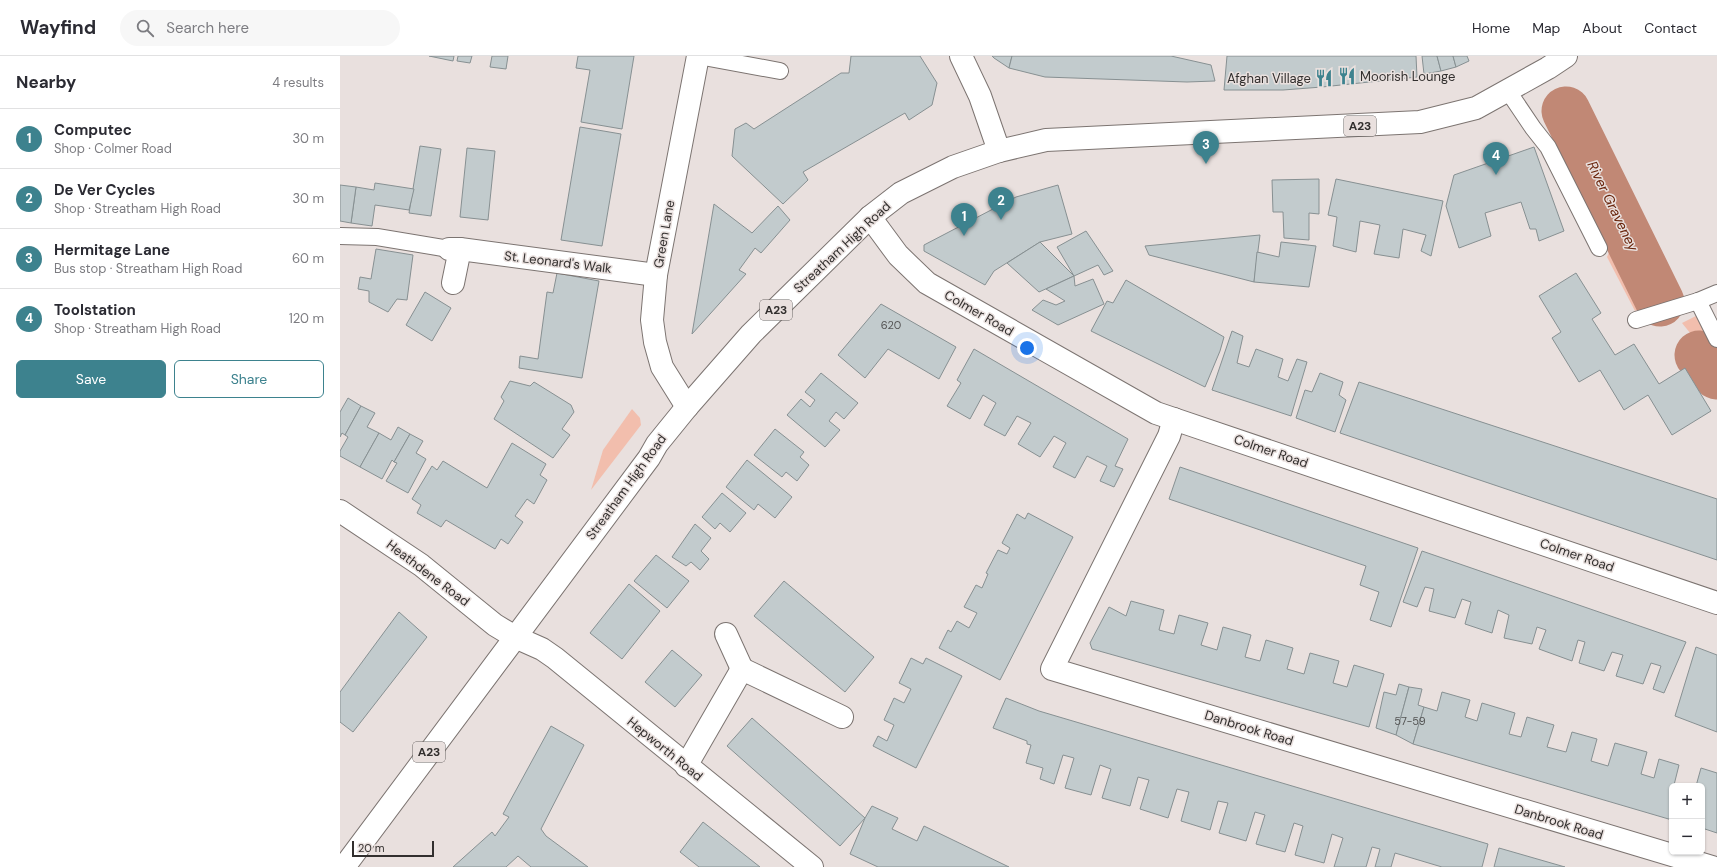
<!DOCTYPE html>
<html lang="en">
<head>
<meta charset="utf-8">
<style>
  body { margin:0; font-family:"DM Sans",sans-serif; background:#f7f7f7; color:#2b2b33 }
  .controls { position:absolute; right:12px; bottom:12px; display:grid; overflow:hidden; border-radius:6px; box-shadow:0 1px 3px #0004 }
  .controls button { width:36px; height:36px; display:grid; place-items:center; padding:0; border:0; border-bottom:1px solid #e1e1e2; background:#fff; color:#2b2b33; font:20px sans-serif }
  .scale { position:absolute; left:12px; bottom:10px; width:82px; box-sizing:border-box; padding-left:4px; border:2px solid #322f2e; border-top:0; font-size:11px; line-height:14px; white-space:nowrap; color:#322f2e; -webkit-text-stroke:3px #e9e0de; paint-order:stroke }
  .you { position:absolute; left:687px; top:292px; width:14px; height:14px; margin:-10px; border:3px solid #fff; border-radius:50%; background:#1a73e8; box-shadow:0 0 0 6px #1a73e833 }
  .badge { display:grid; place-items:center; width:26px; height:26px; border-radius:50%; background:#3d828e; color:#fff; font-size:13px; font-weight:700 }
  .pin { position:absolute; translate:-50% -33px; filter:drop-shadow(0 1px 2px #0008) }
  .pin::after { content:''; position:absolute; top:21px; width:14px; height:12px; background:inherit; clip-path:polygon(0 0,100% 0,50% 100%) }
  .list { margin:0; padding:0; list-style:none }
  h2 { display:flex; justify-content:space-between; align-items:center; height:52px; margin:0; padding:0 16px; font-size:17px }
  h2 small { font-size:13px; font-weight:400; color:#7c7c81 }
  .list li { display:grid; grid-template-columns:26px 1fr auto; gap:12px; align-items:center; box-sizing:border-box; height:60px; padding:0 16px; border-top:1px solid #e1e1e2 }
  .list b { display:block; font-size:15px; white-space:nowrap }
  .list p { margin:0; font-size:13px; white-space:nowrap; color:#7c7c81 }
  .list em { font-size:13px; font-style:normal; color:#7c7c81 }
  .actions { display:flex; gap:8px; padding:12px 16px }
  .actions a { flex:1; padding:9px 0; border:1px solid #3d828e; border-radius:6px; text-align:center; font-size:14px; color:#3d828e }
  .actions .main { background:#3d828e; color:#fff }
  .icon { flex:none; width:22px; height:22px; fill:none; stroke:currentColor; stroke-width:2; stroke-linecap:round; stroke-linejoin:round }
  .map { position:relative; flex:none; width:1377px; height:811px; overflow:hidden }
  header { display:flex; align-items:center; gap:24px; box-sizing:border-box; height:56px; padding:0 20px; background:#fff; border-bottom:1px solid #e1e1e2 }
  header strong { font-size:19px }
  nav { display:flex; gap:22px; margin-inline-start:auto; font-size:14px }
  .search { width:280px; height:36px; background:#f7f7f7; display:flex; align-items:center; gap:10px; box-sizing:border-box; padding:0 14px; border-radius:22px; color:#7c7c81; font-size:15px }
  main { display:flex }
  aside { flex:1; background:#fff }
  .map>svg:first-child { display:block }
  .green { fill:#f2bead }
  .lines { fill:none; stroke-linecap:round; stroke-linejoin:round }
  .river { stroke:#c18875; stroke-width:49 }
  .building { fill:#c2cbcd; stroke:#879092 }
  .service-casing { stroke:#7c7471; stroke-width:18 }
  .minor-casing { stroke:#7c7471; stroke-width:24 }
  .secondary-casing { stroke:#7c7471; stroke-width:24 }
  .trunk-casing { stroke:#7c7471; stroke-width:24 }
  .service { stroke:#fff; stroke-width:16 }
  .minor { stroke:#fff; stroke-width:22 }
  .secondary { stroke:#fff; stroke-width:22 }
  .trunk { stroke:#fff; stroke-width:22 }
  .labels { text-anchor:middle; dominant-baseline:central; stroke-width:3; stroke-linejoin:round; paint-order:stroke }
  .number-label { font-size:11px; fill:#565656 }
  .shield { fill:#e9e0de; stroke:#696463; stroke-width:1 }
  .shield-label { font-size:12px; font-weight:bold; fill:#322f2e }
  .poi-label { font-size:13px; fill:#322f2e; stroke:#e9e0de; text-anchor:start }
  .street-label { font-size:13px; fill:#322f2e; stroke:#e9e0de }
  .water-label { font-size:14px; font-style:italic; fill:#6a250c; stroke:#e9e0de }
</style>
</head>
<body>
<header>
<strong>Wayfind</strong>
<div class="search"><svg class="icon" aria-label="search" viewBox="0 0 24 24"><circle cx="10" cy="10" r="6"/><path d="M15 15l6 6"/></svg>Search here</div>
<nav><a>Home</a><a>Map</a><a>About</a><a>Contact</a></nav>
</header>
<main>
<aside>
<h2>Nearby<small>4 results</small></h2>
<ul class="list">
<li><span class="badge">1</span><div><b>Computec</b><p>Shop · Colmer Road</p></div><em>30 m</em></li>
<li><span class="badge">2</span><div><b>De Ver Cycles</b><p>Shop · Streatham High Road</p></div><em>30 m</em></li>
<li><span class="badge">3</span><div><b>Hermitage Lane</b><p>Bus stop · Streatham High Road</p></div><em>60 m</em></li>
<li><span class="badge">4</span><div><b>Toolstation</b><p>Shop · Streatham High Road</p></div><em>120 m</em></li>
</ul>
<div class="actions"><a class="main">Save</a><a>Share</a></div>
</aside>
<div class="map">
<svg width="1377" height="811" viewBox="0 0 1377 811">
  <rect width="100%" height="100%" fill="#e9e0de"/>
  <g class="green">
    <polygon points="1279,174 1316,245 1295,255 1267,201"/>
    <polygon points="1358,259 1377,295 1377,310 1342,267"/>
    <polygon points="292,353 300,362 301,369 251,434 263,394"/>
  </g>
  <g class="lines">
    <g class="river">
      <polyline points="1226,55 1320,246"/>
      <polyline points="1359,299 1377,319"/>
    </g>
  </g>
  <g class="building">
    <polygon points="89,0 114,0 113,5"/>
    <polygon points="118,0 132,0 130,7 117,5"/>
    <polygon points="152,0 168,0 166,13 150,11"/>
    <polygon points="238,0 294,0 282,73 241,66 250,14 236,12"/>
    <polygon points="511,0 580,0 597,27 592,49 569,64 565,57 463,116 468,124 443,148 392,100 395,73 406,67 414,73 501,17 509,17"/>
    <polygon points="652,0 672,0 669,12 654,2"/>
    <polygon points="672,0 831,0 871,9 875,25 847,26 705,21 669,12"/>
    <polygon points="887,0 1076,0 1077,21 982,31 943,34 884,34"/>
    <polygon points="1082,0 1097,0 1101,15 1084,18"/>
    <polygon points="1097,0 1113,0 1116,11 1101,15"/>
    <polygon points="1113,0 1127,0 1129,5 1116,11"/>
    <polygon points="240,71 281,78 262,190 221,184"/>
    <polygon points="80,90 101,93 91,160 69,157"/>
    <polygon points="1194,91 1224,175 1199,185 1196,173 1190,173 1181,146 1145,157 1151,180 1119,192 1106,150 1114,119"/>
    <polygon points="127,92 155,95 148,164 120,161"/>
    <polygon points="979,123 979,158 969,157 969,184 944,182 943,156 933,156 932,124"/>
    <polygon points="996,123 1103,145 1091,200 1081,195 1086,179 1063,173 1059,202 1034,198 1040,169 1020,165 1016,196 993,190 997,161 988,159"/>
    <polygon points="35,127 74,133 69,154 35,149 32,170 11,167 16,131 34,134"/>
    <polygon points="0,129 16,131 11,167 0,165"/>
    <polygon points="718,129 732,178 700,186 654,215 645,229 584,195 584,189 676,141"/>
    <polygon points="374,148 412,177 438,150 450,164 421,197 415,192 399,214 406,218 352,278"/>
    <polygon points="746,175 773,215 764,219 758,209 734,220 717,191"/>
    <polygon points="920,179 914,226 809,199 805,190"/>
    <polygon points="700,186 734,220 699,236 667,207"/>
    <polygon points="941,186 976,190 969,231 914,226 917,196 939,201"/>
    <polygon points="36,193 73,199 67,244 57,243 48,256 29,246 29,235 18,233 20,221 31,223"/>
    <polygon points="217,217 259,225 242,322 179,312 180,300 198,303 207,236 213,237"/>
    <polygon points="1236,217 1261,257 1252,263 1275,299 1294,288 1319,328 1345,312 1371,355 1332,379 1308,339 1284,354 1260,314 1239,326 1212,282 1221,276 1199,240"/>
    <polygon points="734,220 735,230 753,223 764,248 718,269 692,254 703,244 716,249 725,245 706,233"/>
    <polygon points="786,224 884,281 880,295 865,331 751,275 767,245 773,247"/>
    <polygon points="85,236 111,252 92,285 66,269"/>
    <polygon points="541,248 616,291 599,323 548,293 525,322 498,299"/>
    <polygon points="892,275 903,280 897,307 909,311 916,293 943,303 938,321 948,325 957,303 967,306 951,360 872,334"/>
    <polygon points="634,293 788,383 775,410 783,413 774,431 760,425 767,410 747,400 735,422 713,411 726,387 714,380 700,401 678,388 691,367 677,360 665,380 644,369 656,347 643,339 630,363 607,350 621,327 617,324"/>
    <polygon points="481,317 518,347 504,363 496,356 489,365 500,374 485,391 447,359 461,343 470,351 475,344 465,336"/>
    <polygon points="980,317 1003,326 999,339 1006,344 995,376 956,362 965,334 972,336"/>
    <polygon points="170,325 190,330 194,326 231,349 234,356 222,373 230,379 213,402 154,363 164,345 161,341"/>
    <polygon points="1019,326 1377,443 1377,504 1000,377"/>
    <polygon points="8,342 21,350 5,379 2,377 0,381 0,356"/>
    <polygon points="21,350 35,357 27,371 39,377 20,411 0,400 0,395 8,381 5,379"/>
    <polygon points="58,371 70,378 54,406 52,404 42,423 20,411 39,377 51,384"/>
    <polygon points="435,373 464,396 460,401 469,409 457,425 446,416 442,421 414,399"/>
    <polygon points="70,378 83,385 76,397 86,403 68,437 46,425 57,407 54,406"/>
    <polygon points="172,387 206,408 200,419 207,424 194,448 187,443 175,460 183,466 168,488 161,483 155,493 106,464 101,471 77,457 81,449 72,443 92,410 97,414 103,405 147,432"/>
    <polygon points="407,404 452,441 435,462 418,448 414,454 386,431"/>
    <polygon points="840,411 1078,492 1051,571 1030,564 1039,536 1020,529 1026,510 829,443"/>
    <polygon points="382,437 406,457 390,476 380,467 375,473 362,461"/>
    <polygon points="688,457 733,481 660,624 599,592 608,574 611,576 617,565 629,572 637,557 624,551 636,529 642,532 648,518 646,517 658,494 667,498 670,492 662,487 677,458 685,463"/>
    <polygon points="355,468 371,482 361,495 369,503 360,514 351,506 346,510 332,501"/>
    <polygon points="1082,495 1346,586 1324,637 1313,633 1321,610 1311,607 1303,628 1276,620 1283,599 1272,596 1264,615 1239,607 1245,586 1238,584 1232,605 1199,593 1206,574 1197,571 1192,588 1164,582 1169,559 1158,554 1152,577 1125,568 1131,546 1122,543 1115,562 1089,555 1094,533 1085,531 1077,551 1063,546"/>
    <polygon points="316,499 349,525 327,552 294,525"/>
    <polygon points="444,525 534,601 505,636 414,560"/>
    <polygon points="289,528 320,555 282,603 250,577"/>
    <polygon points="791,545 824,554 819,574 834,578 839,559 868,567 861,589 877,594 883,571 911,579 905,601 920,605 926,584 953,592 947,613 964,618 970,597 999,605 993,627 1007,631 1014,609 1044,618 1029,671 752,593 750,587 769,551 786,560"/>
    <polygon points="59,556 87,581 13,676 0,666 0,636"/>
    <polygon points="1356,591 1377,599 1377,676 1335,660"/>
    <polygon points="332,594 362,619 335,651 305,626"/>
    <polygon points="571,602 583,608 586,602 622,620 576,712 533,690 538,680 547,685 554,669 544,664 554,642 564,647 571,633 559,627"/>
    <polygon points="1059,628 1069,631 1056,679 1036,672 1044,636 1056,639"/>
    <polygon points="1069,631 1082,633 1078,649 1084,651 1073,688 1056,679"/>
    <polygon points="1102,636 1130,644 1125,661 1137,665 1142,647 1175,657 1169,678 1181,681 1187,661 1214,669 1207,691 1226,696 1232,676 1257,683 1251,705 1268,710 1275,687 1307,696 1301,718 1314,722 1319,703 1339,709 1334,729 1336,730 1332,730 1332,764 1073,688 1084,651 1097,655"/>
    <polygon points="666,642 699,655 1148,788 1142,811 1102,811 1055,797 1051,811 1035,811 1040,793 1032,791 1026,811 994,811 1003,782 992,778 984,807 955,799 963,770 954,767 945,796 916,788 925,759 915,756 906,785 879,777 888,747 878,745 870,774 841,765 849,736 837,733 828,762 800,753 809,724 798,721 790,750 762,742 771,713 760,709 751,739 725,732 734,702 723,699 714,728 700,723 703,712 686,707 691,689 687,688 687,685 653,672"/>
    <polygon points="412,662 525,762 500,790 387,690"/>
    <polygon points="211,670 244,689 201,773 206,780 248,811 191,811 178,800 166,811 113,811 152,776 155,780 169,761 163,758"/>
    <polygon points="1361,712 1377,717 1377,777 1362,772 1362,730 1356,730"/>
    <polygon points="532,750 558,762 552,773 577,785 584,770 669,811 538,811 510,798 525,762"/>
    <polygon points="363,766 420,811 359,811 340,796"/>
    <polygon points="1159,792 1225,811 1154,811"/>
  </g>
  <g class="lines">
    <g class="service-casing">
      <g id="service">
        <polyline points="358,0 440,15"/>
        <polyline points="1168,35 1193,72 1208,91 1259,192"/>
        <polyline points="0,180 37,181 109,193"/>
        <polyline points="1358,245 1377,283"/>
        <polyline points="1296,264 1358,245 1377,237"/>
      </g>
    </g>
    <g class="minor-casing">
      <g id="minor">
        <polyline points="621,0 640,40 659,95"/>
        <polyline points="530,161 558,199 587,227 816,357 1377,547"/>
        <polyline points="109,193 120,193 316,219"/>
        <polyline points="113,227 120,193"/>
        <polyline points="834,363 829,380 712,613 1372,811"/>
        <polyline points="0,455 81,509 155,569 175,581 202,593 215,602 472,811"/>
        <polyline points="386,578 402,613"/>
        <polyline points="346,710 402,613 502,661"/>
      </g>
    </g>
    <g class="secondary-casing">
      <polyline id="secondary" points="347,351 322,311 315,286 312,264 316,219 358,0"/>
    </g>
    <g class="trunk-casing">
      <polyline id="trunk" points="4,811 309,402 317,388 347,351 411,278 530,161 561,137 613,111 659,95 706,84 1080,66 1136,52 1208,12 1226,0"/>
    </g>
    <use href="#service" class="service"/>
    <use href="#minor" class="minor"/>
    <use href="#secondary" class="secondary"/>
    <use href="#trunk" class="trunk"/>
  </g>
  <defs>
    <g id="restaurant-bare" transform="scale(1.38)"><path d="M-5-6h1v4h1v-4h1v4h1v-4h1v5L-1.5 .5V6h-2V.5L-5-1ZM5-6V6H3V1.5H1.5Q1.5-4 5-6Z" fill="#3d828e" stroke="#e9e0de" stroke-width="2.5" paint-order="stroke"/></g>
  </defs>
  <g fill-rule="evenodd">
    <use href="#restaurant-bare" x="1007" y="20"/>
    <use href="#restaurant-bare" x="984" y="22"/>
  </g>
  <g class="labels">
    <g class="number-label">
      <text x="551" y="269">620</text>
      <text x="1070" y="665">57-59</text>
    </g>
    <g class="shield">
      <rect x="1004" y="60" width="32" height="20" rx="3"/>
      <rect x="420" y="244" width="32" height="20" rx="3"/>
      <rect x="73" y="686" width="32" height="20" rx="3"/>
    </g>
    <g class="shield-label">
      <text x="1020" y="70">A23</text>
      <text x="436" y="254">A23</text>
      <text x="89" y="696">A23</text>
    </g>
    <g class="poi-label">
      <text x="1020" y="20">Moorish Lounge</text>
      <text x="971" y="22" text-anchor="end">Afghan Village</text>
    </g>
    <g class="street-label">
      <text transform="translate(324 178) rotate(-80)">Green Lane</text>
      <text transform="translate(502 191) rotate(-43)">Streatham High Road</text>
      <text transform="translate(218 206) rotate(7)">St. Leonard's Walk</text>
      <text transform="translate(639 257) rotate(30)">Colmer Road</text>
      <text transform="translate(931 395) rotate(19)">Colmer Road</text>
      <text transform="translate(286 431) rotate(-54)">Streatham High Road</text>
      <text transform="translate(1237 499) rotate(19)">Colmer Road</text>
      <text transform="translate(88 517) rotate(37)">Heathdene Road</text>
      <text transform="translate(909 672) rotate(17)">Danbrook Road</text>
      <text transform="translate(325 693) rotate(39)">Hepworth Road</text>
      <text transform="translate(1219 766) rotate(17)">Danbrook Road</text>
    </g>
    <g class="water-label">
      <text transform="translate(1273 150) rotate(64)">River Graveney</text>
    </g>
  </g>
</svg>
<div class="controls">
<button>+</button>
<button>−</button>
</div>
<div class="scale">20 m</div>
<div class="you"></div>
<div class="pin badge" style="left:624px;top:180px">1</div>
<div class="pin badge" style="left:661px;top:164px">2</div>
<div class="pin badge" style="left:866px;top:108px">3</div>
<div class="pin badge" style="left:1156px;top:119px">4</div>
</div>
</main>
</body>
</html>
